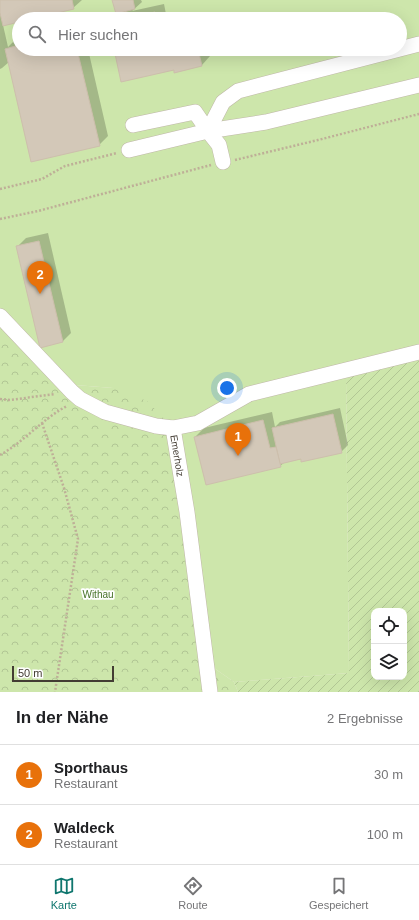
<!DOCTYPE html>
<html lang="de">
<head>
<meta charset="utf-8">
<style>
  body { margin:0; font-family:Helvetica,sans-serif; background:#f6f6f6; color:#202124 }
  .controls { position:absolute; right:12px; bottom:12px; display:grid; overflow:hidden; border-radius:8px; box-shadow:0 4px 16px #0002 }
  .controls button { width:36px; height:36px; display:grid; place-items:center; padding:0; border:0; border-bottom:1px solid #e0e0e0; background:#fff; color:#202124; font:20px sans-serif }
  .scale { position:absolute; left:12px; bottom:10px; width:102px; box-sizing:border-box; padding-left:4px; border:2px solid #433c33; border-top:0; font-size:11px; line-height:14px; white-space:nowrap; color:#433c33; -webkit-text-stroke:3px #fff; paint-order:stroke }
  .you { position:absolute; left:227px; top:388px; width:14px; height:14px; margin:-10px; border:3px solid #fff; border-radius:50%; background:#1a73e8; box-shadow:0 0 0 6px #1a73e833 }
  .badge { display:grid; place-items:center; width:26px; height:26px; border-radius:50%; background:#0f766e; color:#fff; font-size:13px; font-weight:700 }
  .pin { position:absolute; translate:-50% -33px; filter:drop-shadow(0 1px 2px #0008) }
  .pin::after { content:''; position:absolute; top:21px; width:14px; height:12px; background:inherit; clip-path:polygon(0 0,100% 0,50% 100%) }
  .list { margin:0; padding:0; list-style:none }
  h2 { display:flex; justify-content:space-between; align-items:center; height:52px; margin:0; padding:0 16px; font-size:17px }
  h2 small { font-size:13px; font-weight:400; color:#757577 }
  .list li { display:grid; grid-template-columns:26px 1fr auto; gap:12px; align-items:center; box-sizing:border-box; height:60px; padding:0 16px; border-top:1px solid #e0e0e0 }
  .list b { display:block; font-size:15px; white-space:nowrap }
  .list p { margin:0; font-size:13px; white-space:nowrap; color:#757577 }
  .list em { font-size:13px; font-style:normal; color:#757577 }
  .icon { flex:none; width:22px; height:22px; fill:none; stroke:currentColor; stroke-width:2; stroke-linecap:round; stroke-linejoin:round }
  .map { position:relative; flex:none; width:419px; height:692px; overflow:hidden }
  .search { position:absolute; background:#fff; box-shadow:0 4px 16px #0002; left:12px; right:12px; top:12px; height:44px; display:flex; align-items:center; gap:10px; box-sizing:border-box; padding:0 14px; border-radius:22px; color:#757577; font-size:15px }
  .sheet { height:172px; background:#fff }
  nav { display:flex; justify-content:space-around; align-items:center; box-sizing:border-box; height:56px; border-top:1px solid #e0e0e0; background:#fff; font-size:11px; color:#757577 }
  nav a { display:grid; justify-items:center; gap:2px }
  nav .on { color:#0f766e }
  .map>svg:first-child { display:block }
  .grass { fill:#cde6ab; fill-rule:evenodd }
  .forest { fill:url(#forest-crowns) }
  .garden { fill:url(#garden-furrows); fill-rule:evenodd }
  .shadow { fill:#0003 }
  .building { fill:#d3c8b8; stroke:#cdbfac }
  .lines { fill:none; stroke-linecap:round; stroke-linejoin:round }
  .minor-casing { stroke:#bfb7a8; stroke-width:16 }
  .path { stroke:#beaf97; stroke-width:2.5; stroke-dasharray:2 2; stroke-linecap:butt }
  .minor { stroke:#fff; stroke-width:15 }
  .labels { text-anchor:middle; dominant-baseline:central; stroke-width:3.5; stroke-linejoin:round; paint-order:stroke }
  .street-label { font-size:10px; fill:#433c33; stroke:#fff }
  .park-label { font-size:10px; fill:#467328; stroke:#fff }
</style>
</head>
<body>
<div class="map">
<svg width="419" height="692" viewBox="0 0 419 692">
  <defs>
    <pattern id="forest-crowns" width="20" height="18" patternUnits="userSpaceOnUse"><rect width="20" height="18" fill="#cde6ab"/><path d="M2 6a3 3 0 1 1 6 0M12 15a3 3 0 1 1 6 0" fill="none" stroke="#b1c694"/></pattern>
    <pattern id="garden-furrows" width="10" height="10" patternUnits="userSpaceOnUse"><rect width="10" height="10" fill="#cde6ab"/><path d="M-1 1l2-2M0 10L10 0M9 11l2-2" fill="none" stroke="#b1c694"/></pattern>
  </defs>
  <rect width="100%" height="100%" fill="#f1ece3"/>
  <path class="grass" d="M 0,0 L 419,0 L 419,348 L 346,376 L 349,673 L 234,682 L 214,668 L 113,388 L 75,385 L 0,312 ZM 19,19 L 400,19 L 400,49 L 19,49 Z"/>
  <polygon class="forest" points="0,312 75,385 113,388 147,401 173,428 214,668 234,682 238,692 0,692"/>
  <path class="garden" d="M 419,359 L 419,692 L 238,692 L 234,682 L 349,673 L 346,376 ZM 374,611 L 404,611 L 404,677 L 374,677 Z"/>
  <g class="shadow">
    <polygon points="0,0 82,0 73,8 28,19 19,19 19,21 3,25 8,47 15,40 19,39 19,49 88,49 108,136 99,145 9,62 2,68 0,69"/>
    <polygon points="113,0 141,0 142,2 132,11 164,4 167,19 113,19 120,12"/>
    <polygon points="115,49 209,49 210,56 202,65"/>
    <polygon points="48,233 71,333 62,342 17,247 26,238"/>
    <polygon points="340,408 348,445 341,452 285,462 280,466 195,437 204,428 272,412 275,427 280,422"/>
  </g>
  <g class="building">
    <polygon points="0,0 72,0 74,9 32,19 19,19 19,22 3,26 0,13"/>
    <polygon points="112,0 133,0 135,9 116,14"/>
    <polygon points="155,12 157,19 124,19"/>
    <polygon points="19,45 19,49 77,49 100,146 31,162 5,49"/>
    <polygon points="114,49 198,49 202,66 174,73 174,70 121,82"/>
    <polygon points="39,241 63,342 40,348 16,246"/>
    <polygon points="333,414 342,453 301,462 301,459 280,464 272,428"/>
    <polygon points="263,420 270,448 276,447 281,467 206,485 194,437"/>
  </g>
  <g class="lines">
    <g class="minor-casing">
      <g id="minor">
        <polyline points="133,125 195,112 208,131"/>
        <polyline points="208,131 223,102 238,91 419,44"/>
        <polyline points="208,131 266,122 419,85"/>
        <polyline points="129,150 208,131 219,145 223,162"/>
        <polyline points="0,316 72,392 80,399 105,412 156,426 173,428 198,423 249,394 419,352"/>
        <path id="s1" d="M 173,428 L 187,512 L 210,692"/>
      </g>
    </g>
    <g class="path">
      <polyline points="235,160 318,140 419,114"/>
      <polyline points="0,189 42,179 65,166 117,153"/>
      <polyline points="0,219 38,211 211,165"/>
      <polyline points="0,399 10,400 55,394"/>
      <polyline points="42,423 64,488 78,539 55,692"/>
      <path d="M 0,455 C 24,442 42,419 67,406"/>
    </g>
    <use href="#minor" class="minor"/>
  </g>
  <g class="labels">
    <g class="street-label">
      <text stroke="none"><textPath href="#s1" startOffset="28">Emerholz</textPath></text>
    </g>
    <g class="park-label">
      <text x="98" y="594">Withau</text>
    </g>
  </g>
</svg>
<div class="controls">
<button><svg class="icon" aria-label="locate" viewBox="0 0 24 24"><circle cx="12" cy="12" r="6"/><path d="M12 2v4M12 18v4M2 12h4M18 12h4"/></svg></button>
<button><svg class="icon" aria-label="layers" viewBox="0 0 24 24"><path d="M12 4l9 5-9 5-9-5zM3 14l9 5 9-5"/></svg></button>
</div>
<div class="scale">50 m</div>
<div class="you"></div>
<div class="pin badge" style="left:238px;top:456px;background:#e8710a">1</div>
<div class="pin badge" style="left:40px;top:294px;background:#e8710a">2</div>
<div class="search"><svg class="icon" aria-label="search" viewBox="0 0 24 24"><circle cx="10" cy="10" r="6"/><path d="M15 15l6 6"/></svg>Hier suchen</div>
</div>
<section class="sheet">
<h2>In der Nähe<small>2 Ergebnisse</small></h2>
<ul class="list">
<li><span class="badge" style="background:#e8710a">1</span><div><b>Sporthaus</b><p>Restaurant</p></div><em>30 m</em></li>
<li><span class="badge" style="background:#e8710a">2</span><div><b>Waldeck</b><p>Restaurant</p></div><em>100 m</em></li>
</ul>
</section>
<nav>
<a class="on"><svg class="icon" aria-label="map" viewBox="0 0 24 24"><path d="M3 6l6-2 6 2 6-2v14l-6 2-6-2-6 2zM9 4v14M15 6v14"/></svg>Karte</a>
<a><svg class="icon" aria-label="directions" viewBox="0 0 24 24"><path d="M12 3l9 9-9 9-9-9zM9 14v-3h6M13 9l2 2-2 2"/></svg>Route</a>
<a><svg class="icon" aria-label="saved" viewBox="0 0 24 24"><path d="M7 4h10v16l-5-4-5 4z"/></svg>Gespeichert</a>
</nav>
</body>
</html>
